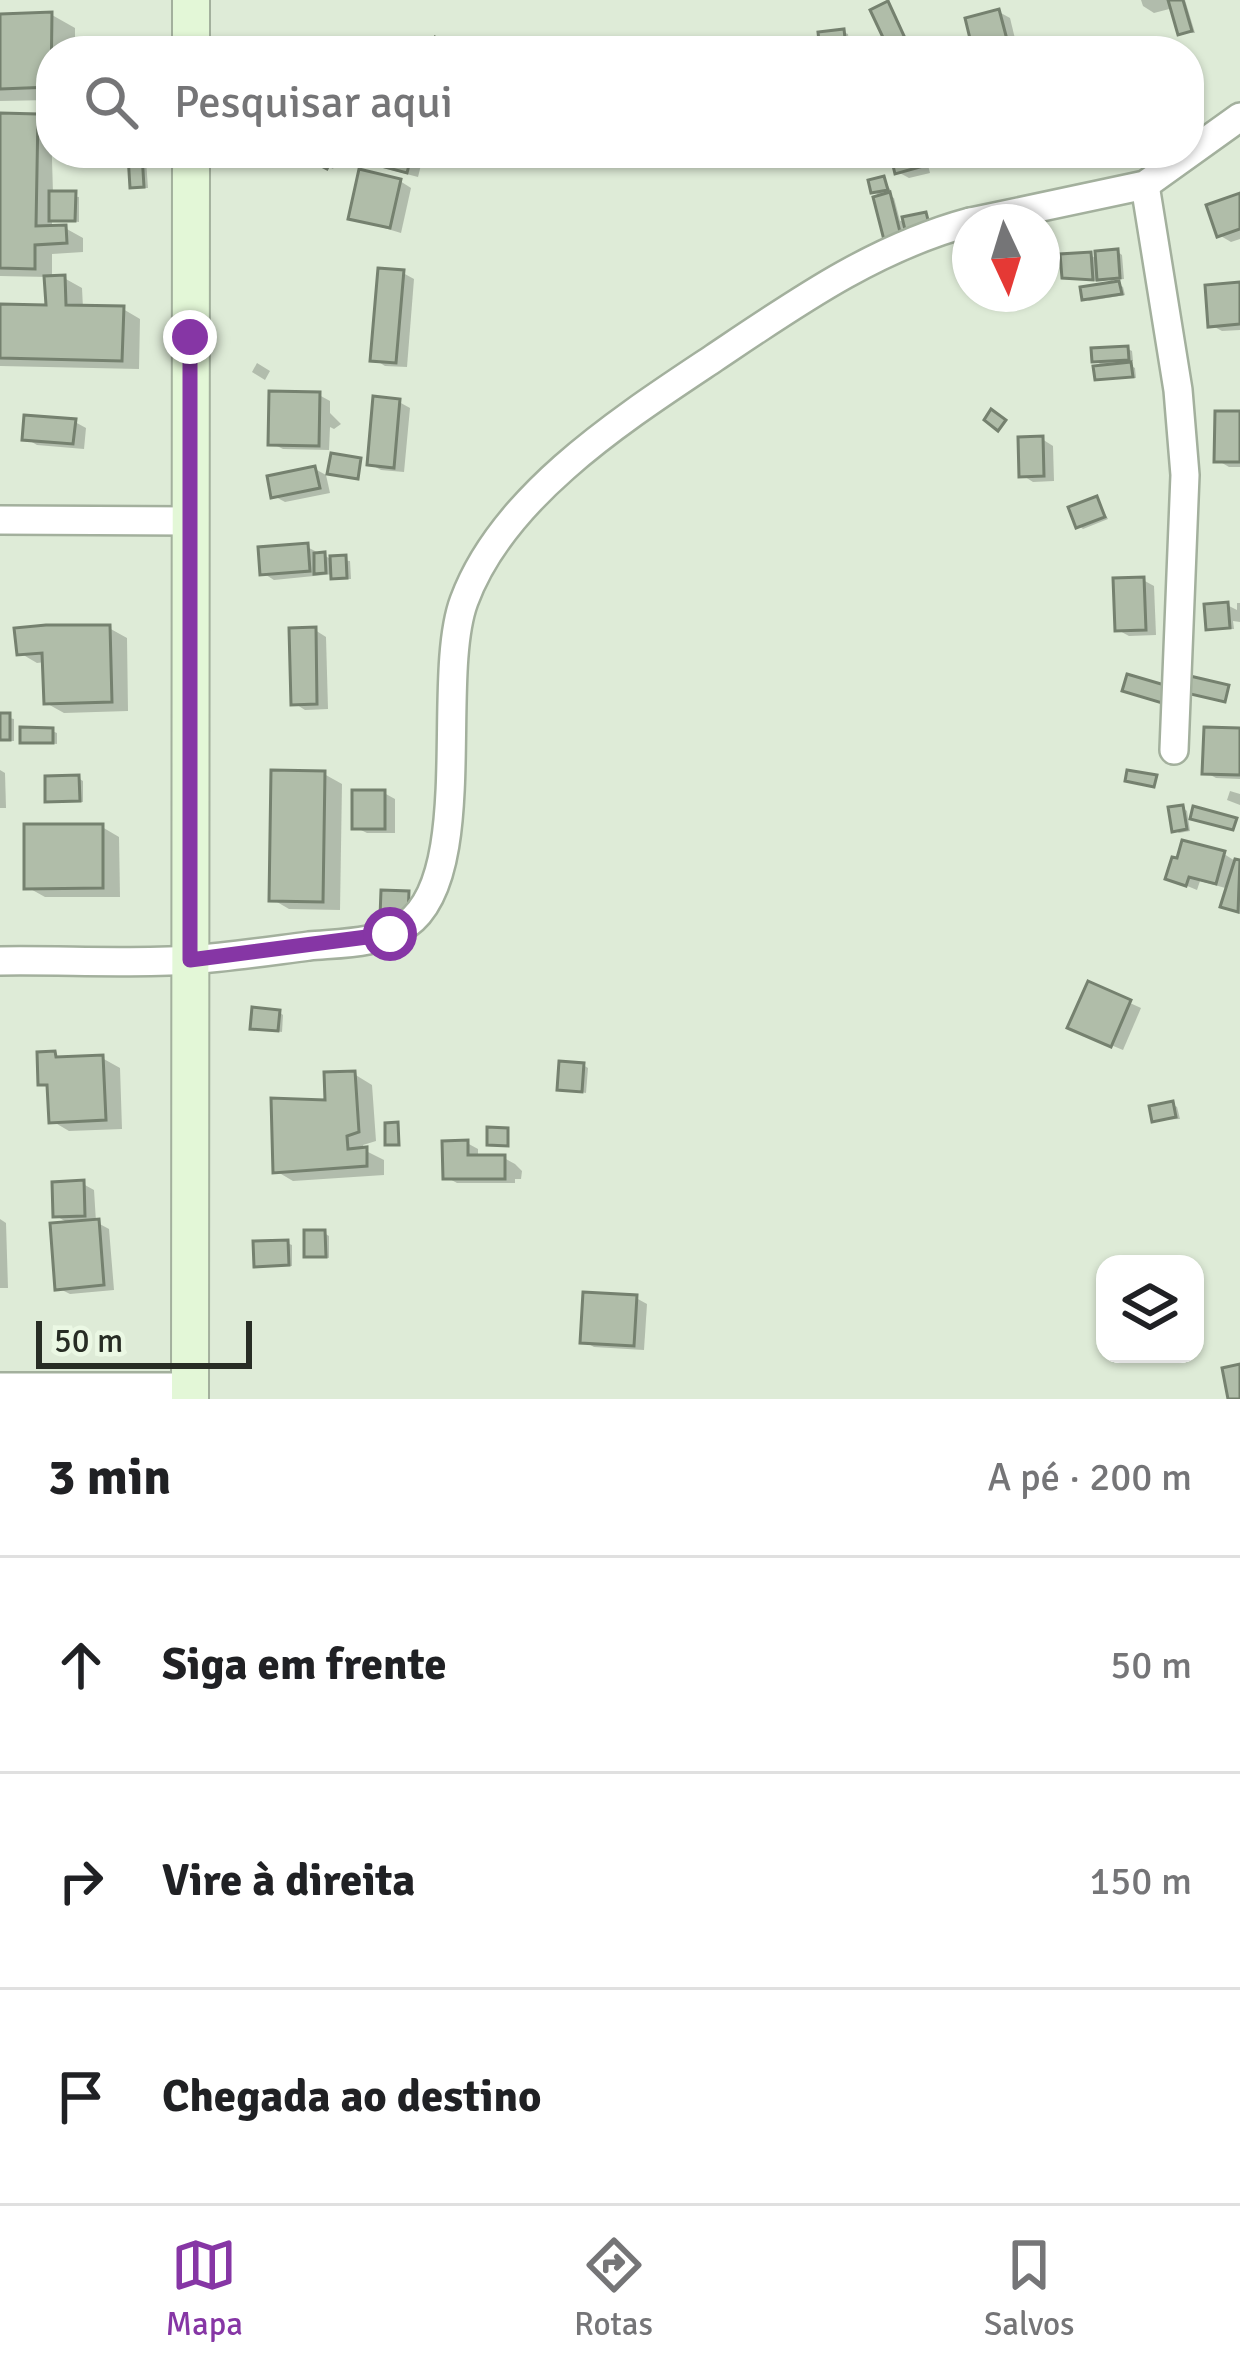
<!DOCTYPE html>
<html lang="pt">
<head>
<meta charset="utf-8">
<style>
  body { margin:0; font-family:Signika,sans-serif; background:#f6f6f6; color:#202124 }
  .controls { position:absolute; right:36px; bottom:36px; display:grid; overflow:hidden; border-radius:24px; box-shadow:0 3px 9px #0004 }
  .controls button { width:108px; height:108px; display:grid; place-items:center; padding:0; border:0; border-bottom:3px solid #e0e0e0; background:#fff; color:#202124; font:60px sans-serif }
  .compass { position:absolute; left:952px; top:204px; width:108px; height:108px; border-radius:50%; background:#fff; box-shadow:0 3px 9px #0004; rotate:176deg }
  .scale { position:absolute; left:36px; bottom:30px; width:216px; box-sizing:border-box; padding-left:12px; border:6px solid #272c24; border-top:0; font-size:33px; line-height:42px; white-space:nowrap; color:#272c24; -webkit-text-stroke:9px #ebf8e4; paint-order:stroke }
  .stop { position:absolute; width:36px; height:36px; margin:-27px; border:9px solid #8636a5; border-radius:50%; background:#fff }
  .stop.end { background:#8636a5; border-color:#fff; box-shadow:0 3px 12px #0008 }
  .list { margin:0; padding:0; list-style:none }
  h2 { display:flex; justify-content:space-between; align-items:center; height:156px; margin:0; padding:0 48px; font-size:51px }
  h2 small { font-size:39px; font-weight:400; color:#757577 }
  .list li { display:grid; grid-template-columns:78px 1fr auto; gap:36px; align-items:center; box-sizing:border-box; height:216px; padding:0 48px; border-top:3px solid #e0e0e0 }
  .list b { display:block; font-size:45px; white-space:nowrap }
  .list em { font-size:39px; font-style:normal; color:#757577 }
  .icon { flex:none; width:66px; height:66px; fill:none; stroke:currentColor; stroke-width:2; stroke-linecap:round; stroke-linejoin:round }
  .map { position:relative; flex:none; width:1240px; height:1399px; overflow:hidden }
  .search { position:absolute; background:#fff; box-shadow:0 3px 9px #0004; left:36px; right:36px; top:36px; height:132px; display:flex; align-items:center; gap:30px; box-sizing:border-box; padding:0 42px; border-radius:48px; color:#757577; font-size:45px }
  .sheet { height:804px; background:#fff }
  nav { display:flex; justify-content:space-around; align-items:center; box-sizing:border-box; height:168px; border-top:3px solid #e0e0e0; background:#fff; font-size:33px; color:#757577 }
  nav a { display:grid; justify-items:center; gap:6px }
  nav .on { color:#8636a5 }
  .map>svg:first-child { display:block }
  .shadow { fill:#0003 }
  .building { fill:#b0bda9; stroke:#75816f; stroke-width:3 }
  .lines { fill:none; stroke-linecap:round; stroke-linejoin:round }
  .street-casing { stroke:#a3b09d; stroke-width:32 }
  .secondary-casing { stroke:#a3b09d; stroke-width:40 }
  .street { stroke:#fff; stroke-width:27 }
  .secondary { stroke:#e3f7d7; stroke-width:36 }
  .route { stroke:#8636a5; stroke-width:15 }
</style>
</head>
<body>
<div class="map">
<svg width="1240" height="1399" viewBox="0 0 1240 1399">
  <rect width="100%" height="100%" fill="#deebd7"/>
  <g class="shadow">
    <polygon points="1141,0 1185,0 1195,33 1181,33 1173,8 1154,13 1143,6"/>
    <polygon points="888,5 907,40 894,46 889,43"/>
    <polygon points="999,12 1010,18 1018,51 976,51"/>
    <polygon points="52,15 75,28 75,51 51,51 51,100 0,101 0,17"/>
    <polygon points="843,32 848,34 850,49 823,49"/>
    <polygon points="1105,44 1116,51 1082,51 1081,49"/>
    <polygon points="1189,100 1193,103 1201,140 1189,142 1191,154 1173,157 1166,153 1189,153"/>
    <polygon points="0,116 37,117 51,124 53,194 79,197 79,222 52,219 52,228 65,228 83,238 83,252 52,254 52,279 64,278 82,288 83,308 123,309 140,319 139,369 0,366 0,307 49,308 48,277 0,276"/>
    <polygon points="319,153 341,153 333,169 316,160"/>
    <polygon points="367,153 411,155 422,161 418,177 376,166 365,159"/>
    <polygon points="437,153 495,153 492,167"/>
    <polygon points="893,153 925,153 930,173 909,178 898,172"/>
    <polygon points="951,153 979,153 980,160 963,164"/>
    <polygon points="142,157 146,160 148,188 137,188 133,186"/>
    <polygon points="884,179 891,191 885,193 894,198 900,221 925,215 933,230 913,235 902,228 904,237 892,241 883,197 874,192"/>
    <polygon points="400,181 411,188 401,233 351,218"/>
    <polygon points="1240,196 1240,239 1231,242 1219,235"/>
    <polygon points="1118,252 1122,255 1124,279 1112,280 1123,287 1125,295 1089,301 1085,298 1115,282 1096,276 1097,281 1065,276 1090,255 1099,260"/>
    <polygon points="1042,264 1049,285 1042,286"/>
    <polygon points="403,273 414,279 407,367 385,366 374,359"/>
    <polygon points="1240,287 1240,330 1222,331 1211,325"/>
    <polygon points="1128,349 1132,351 1133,361 1124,362 1135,368 1136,378 1097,378 1107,368 1095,361"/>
    <polygon points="257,363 270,371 265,380 252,372"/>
    <polygon points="319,395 330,401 330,413 341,424 334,429 330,427 329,450 283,449 271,443"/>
    <polygon points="399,402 410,408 404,472 381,470 370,464"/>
    <polygon points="1240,414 1240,467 1229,467 1217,460"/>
    <polygon points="75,422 86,428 84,449 37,445 25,438"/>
    <polygon points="1042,439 1053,446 1054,481 1033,482 1022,475"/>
    <polygon points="315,469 326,475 330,493 285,502 274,496"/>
    <polygon points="1097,500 1108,519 1083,529 1079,526"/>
    <polygon points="307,547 331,559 350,561 351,579 338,579 334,574 274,580 263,573"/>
    <polygon points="1143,580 1154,586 1156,635 1129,636 1118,630"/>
    <polygon points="1237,603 1240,603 1240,622 1233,621 1234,629 1209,628 1227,605 1237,610"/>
    <polygon points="109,628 127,638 128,711 64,713 46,703 45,662 37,663 20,653"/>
    <polygon points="315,630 326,637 328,709 305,710 294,703"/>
    <polygon points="0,716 14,719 14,741 0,741"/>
    <polygon points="52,731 57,733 57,744 23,741"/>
    <polygon points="1240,731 1240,779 1216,778 1205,772"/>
    <polygon points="0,770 5,773 6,808 0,808"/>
    <polygon points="324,774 342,784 340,910 289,909 272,899"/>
    <polygon points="78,778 83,781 83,802 48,801"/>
    <polygon points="1230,791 1240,794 1240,805 1227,800"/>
    <polygon points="384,793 395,799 395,833 367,833 355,827"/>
    <polygon points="1183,808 1187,811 1190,831 1179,833 1175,830"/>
    <polygon points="102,827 119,837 120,897 45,897 27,887"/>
    <polygon points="1224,854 1240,864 1240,914 1224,906 1229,889 1200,881 1197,890 1168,878"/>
    <polygon points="1090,985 1141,1008 1123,1050 1082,1033"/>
    <polygon points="279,1012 283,1015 282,1032 253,1028"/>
    <polygon points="54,1054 64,1060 102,1058 120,1068 122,1129 69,1131 52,1121 51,1089 41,1083"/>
    <polygon points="583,1065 588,1068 586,1093 560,1088"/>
    <polygon points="354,1074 372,1085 376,1141 363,1145 364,1150 384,1160 384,1175 293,1181 276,1171"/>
    <polygon points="1172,1104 1177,1107 1180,1119 1155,1120"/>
    <polygon points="467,1143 478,1149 478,1158 504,1158 515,1164 522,1171 521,1179 515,1179 515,1183 457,1183 446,1177"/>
    <polygon points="83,1184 94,1190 96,1222 109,1229 114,1290 70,1294 58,1288 72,1225 56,1216"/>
    <polygon points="0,1219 6,1223 8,1288 0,1288 0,1307"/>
    <polygon points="324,1233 329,1236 329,1258 307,1255"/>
    <polygon points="287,1243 292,1245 292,1266 257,1265"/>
    <polygon points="636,1298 647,1304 644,1350 594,1347 583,1341"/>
  </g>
  <g class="building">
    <polygon points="1168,0 1183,0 1192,31 1178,35"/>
    <polygon points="888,1 905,38 887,46 870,10"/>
    <polygon points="999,9 1010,51 973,51 965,18"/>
    <polygon points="52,12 51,87 0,89 0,14"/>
    <polygon points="844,29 846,47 820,51 818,32"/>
    <polygon points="435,37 459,50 459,51 428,51"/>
    <polygon points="0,113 38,114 36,226 66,225 67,243 35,245 35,269 0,268"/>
    <polygon points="316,153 335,153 327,169 312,161"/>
    <polygon points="364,153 412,153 407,173 362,161"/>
    <polygon points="890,153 917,153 920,167 895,174"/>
    <polygon points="142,154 144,187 130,188 128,155"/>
    <polygon points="359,169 401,179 390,228 348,219"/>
    <polygon points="884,176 888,190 871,193 868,180"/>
    <polygon points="49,191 76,191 75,221 49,221"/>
    <polygon points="890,192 901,236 884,240 873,197"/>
    <polygon points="1240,193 1240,229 1217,237 1206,205"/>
    <polygon points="926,212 930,228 906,234 902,217"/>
    <polygon points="1118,249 1120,278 1097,280 1095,251"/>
    <polygon points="1091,252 1093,280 1062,278 1060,254"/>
    <polygon points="378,268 404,270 396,363 370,361"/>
    <polygon points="65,275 66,305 124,306 122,361 0,358 0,304 46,305 44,276"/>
    <polygon points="1119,281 1122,294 1082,300 1080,287"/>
    <polygon points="1240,282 1240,324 1208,327 1205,285"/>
    <polygon points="1128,346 1129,360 1092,362 1091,348"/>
    <polygon points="1131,362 1133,377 1095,380 1093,366"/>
    <polygon points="269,391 320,392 319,446 268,445"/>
    <polygon points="373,396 400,399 394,468 367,465"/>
    <polygon points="991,409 1006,420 998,431 984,420"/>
    <polygon points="1215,411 1240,411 1240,462 1214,462"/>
    <polygon points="24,415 76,419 73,444 22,440"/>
    <polygon points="1043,436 1044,476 1019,477 1018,437"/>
    <polygon points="331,453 361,458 358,479 327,474"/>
    <polygon points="315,466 320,488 271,498 267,476"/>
    <polygon points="1097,496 1105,517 1076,528 1068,507"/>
    <polygon points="308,543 310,571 260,575 258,547"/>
    <polygon points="325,552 326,573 314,574 314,553"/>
    <polygon points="346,555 347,578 331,579 330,556"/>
    <polygon points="1144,577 1146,630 1115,631 1113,578"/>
    <polygon points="1228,602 1230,628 1206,630 1204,604"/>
    <polygon points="46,625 110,625 112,702 44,704 42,653 17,655 14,628"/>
    <polygon points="316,627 317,704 291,705 289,628"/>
    <polygon points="1127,674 1168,686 1162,703 1122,691"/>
    <polygon points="1190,676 1229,685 1225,702 1186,693"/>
    <rect x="0" y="713" width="10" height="27"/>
    <polygon points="20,727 53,728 53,743 20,743"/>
    <polygon points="1204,727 1240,728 1240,775 1202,774"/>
    <polygon points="271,770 325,771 323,902 269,901"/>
    <polygon points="1127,770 1157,775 1154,787 1125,781"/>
    <polygon points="79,775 80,801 45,802 45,776"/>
    <rect x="352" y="790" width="33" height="39"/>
    <polygon points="1183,805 1187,829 1172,832 1168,807"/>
    <polygon points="1193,806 1237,818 1233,830 1190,819"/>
    <polygon points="24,824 103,824 103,888 24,889"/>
    <polygon points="1182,840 1225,851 1216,884 1189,877 1186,886 1165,879 1172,857 1177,858"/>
    <polygon points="1235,859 1240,860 1238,912 1220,907"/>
    <polygon points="381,890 409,891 408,918 380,917"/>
    <polygon points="1088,981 1131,1000 1111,1047 1067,1028"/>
    <polygon points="252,1007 280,1010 278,1031 250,1029"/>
    <polygon points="55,1051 56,1057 103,1055 106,1120 49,1123 47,1085 38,1085 37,1052"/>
    <polygon points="559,1061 584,1063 582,1092 557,1090"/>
    <polygon points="355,1071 359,1132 347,1136 348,1149 367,1147 367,1166 273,1173 271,1098 325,1100 324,1072"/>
    <polygon points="1173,1101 1176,1117 1152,1122 1149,1106"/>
    <polygon points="398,1122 399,1145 385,1145 385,1123"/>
    <polygon points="487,1127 508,1128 508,1146 487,1145"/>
    <polygon points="468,1140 468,1155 505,1155 505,1179 443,1179 442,1141"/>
    <polygon points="84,1180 85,1216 53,1217 52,1182"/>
    <polygon points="99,1219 104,1285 55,1290 50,1223"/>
    <polygon points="304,1230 325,1230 326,1257 304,1257"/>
    <polygon points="288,1240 289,1265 254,1267 253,1241"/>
    <polygon points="583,1292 637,1295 634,1346 580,1343"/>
    <polygon points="1240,1364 1240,1399 1228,1399 1222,1368"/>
  </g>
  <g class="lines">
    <g class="street-casing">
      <g id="street">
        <polyline points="1145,185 1178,390 1185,475 1174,750"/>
        <polyline points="971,222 1145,185 1240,117"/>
        <polyline points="0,520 190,521"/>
        <path d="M 0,961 C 63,960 128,964 191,960 C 230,957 270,951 309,946 C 340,943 379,944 406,925 C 477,876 435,679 464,601 C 503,495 624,418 714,358 C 796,303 874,248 970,222"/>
        <polyline points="0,1387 190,1387"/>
      </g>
    </g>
    <g class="secondary-casing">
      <g id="secondary">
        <polyline points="191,51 191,0"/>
        <polyline points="190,1399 191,153"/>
      </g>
    </g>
    <use href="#street" class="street"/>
    <use href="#secondary" class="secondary"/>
  </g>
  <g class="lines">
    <polyline class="route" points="190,337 190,960 390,934"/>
  </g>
</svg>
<div class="controls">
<button><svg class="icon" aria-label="layers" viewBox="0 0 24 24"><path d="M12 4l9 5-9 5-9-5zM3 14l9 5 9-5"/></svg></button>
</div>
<svg class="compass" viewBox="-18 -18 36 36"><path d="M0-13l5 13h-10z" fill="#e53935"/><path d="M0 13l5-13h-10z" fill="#757577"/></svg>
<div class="scale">50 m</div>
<div class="stop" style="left:390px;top:934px"></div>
<div class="stop end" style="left:190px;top:337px"></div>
<div class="search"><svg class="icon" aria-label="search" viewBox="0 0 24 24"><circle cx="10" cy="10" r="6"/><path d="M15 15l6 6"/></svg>Pesquisar aqui</div>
</div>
<section class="sheet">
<h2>3 min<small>A pé · 200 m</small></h2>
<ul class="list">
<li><svg class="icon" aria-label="ahead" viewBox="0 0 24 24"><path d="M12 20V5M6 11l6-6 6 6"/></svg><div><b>Siga em frente</b></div><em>50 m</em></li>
<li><svg class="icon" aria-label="right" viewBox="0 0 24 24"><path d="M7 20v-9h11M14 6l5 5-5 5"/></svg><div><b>Vire à direita</b></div><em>150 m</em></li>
<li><svg class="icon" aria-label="arrive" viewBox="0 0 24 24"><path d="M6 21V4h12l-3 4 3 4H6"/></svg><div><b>Chegada ao destino</b></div></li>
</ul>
</section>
<nav>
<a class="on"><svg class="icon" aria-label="map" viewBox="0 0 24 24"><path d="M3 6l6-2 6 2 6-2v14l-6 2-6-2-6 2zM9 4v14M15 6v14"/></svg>Mapa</a>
<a><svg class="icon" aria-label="directions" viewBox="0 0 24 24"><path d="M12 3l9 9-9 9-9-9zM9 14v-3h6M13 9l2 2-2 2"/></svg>Rotas</a>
<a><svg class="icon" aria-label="saved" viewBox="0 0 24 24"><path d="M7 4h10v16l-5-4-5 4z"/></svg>Salvos</a>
</nav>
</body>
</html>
